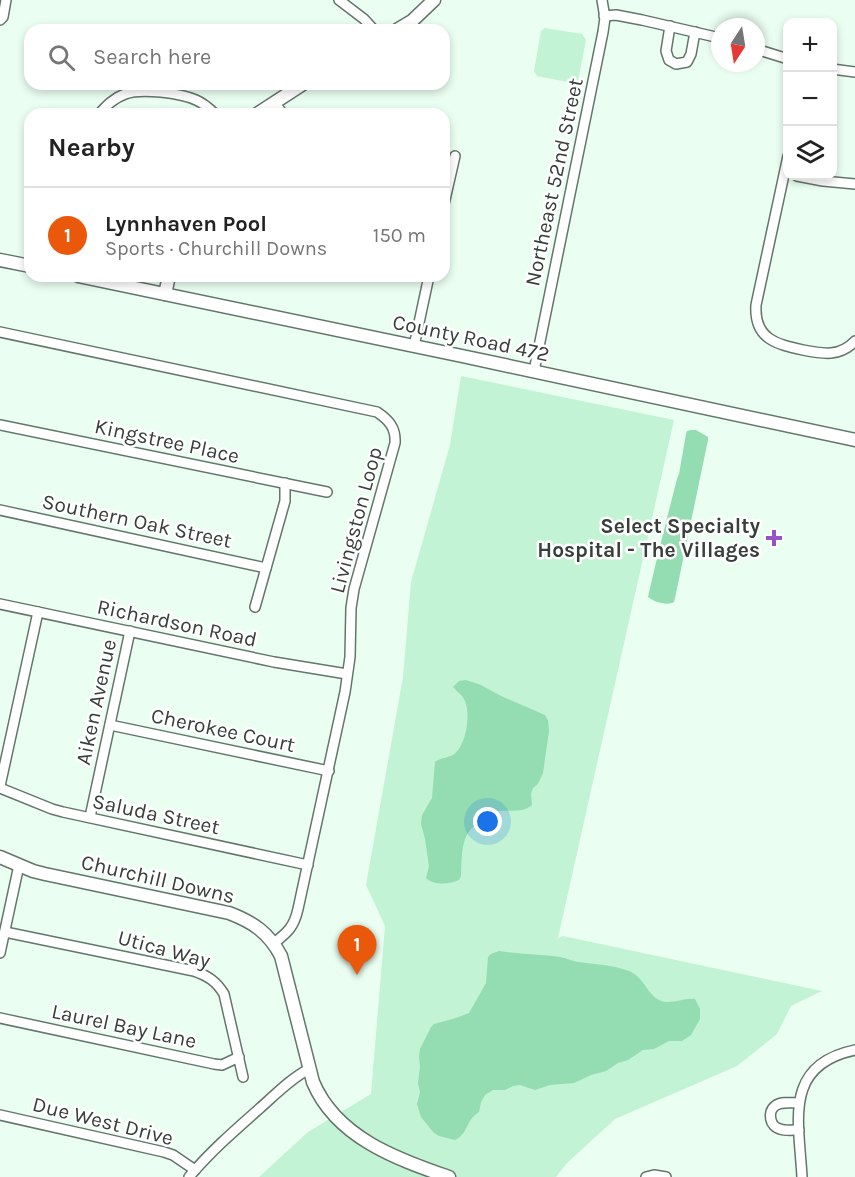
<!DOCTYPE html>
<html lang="en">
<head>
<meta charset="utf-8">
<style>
  body { margin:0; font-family:Karla,sans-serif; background:#f6f6f6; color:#222 }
  .controls { position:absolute; right:18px; top:18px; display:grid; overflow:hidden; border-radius:12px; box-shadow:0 3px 9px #0003 }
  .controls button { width:54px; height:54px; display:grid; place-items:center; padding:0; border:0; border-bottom:2px solid #e0e0e0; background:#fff; color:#222; font:30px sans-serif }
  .compass { position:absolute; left:711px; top:18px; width:54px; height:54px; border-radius:50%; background:#fff; box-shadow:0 3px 9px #0003; rotate:192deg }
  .you { position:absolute; left:488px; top:822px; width:21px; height:21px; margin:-15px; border:4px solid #fff; border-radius:50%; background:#1a73e8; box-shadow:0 0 0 9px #1a73e833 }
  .badge { display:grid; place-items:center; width:39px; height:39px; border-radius:50%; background:#ea580c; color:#fff; font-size:20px; font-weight:700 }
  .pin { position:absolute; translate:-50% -50px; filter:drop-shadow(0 2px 3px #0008) }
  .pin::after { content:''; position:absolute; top:32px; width:21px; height:18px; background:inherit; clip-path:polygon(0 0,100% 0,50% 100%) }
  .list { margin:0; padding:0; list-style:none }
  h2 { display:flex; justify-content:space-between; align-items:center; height:78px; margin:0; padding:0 24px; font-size:26px }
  h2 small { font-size:20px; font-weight:400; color:#767676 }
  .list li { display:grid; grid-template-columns:39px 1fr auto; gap:18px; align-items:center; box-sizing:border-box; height:96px; padding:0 24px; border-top:2px solid #e0e0e0 }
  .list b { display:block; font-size:22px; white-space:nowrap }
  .list p { margin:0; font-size:20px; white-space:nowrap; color:#767676 }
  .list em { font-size:20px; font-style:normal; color:#767676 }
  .icon { flex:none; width:33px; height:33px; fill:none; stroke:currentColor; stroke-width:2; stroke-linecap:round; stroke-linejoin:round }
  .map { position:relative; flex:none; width:855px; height:1177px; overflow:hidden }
  .search { position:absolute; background:#fff; box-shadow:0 3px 9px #0003; left:24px; top:24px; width:426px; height:66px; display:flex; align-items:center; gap:15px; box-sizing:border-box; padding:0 21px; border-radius:18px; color:#767676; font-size:22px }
  .panel { position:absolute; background:#fff; box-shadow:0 3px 9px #0003; left:24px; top:108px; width:426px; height:174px; border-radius:18px }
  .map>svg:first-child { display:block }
  .green { fill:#c2f3d4 }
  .water { fill:#94dcb1 }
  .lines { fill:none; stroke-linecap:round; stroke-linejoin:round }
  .street-casing { stroke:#64766b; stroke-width:12 }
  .secondary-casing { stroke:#64766b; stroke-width:15 }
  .street { stroke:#fff; stroke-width:9 }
  .secondary { stroke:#fff; stroke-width:12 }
  .poi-dot { fill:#9453c8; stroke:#fff; stroke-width:2 }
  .labels { text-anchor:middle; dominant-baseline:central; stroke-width:5; stroke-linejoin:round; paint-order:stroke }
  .street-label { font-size:21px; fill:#373f3a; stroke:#fff }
  .poi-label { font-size:21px; font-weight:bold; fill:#373f3a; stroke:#fff; text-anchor:end }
</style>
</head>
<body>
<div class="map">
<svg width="855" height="1177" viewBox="0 0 855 1177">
  <rect width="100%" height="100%" fill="#eafef1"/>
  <g class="green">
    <polygon points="545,28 582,34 586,40 578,81 573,83 537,76 534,71 541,31"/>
    <polygon points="461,376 674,420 558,938 563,936 822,991 791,1006 777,1034 737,1066 615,1119 567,1163 556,1177 259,1177 308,1132 371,1094 385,926 366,885 403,677 411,582 450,445"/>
  </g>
  <g class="water">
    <path d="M 691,430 L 696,430 L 708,437 L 708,440 L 675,598 L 674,602 C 667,606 654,602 648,597 C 657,557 667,518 677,479 L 679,474 L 686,434 L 687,431 Z"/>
    <path d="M 466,680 L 481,685 L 501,696 L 545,715 L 548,720 L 549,731 L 543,773 L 538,784 L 533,788 L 531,794 L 532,805 C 523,813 511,810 500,811 C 492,812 491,817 486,821 C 482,824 477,824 473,827 C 460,839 462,860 461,876 L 459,880 C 450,884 434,886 426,878 L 429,866 L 425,839 L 421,824 L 422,815 L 432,798 L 435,762 C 440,758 447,758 453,755 C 466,747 471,715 465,701 C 463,695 457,692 453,687 L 459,681 Z"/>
    <path d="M 499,951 C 519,954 540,954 560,957 C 566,958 572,961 578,962 C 595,964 612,965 629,971 C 644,977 647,994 659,1000 C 671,1006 683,997 695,999 L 700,1009 L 700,1019 L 691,1035 L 682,1041 L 669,1041 L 654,1049 L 643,1050 L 628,1060 L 618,1063 L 606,1071 L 591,1075 L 574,1083 L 550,1085 L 535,1090 L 520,1085 L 513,1086 L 505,1090 L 493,1090 L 485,1095 L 481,1102 L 479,1112 C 464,1122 470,1132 455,1140 L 439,1136 L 434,1133 L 421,1117 L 417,1104 L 420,1092 L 418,1083 L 420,1067 L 419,1057 L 420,1049 L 431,1027 L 434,1024 L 456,1018 L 469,1013 L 486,983 L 488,957 L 491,954 Z"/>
  </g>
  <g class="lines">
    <g class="street-casing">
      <g id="street">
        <polyline points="339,0 364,19 374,30"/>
        <polyline points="604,16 616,15 642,20 720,38"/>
        <polyline points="0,20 3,17 6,0"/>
        <polyline points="670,26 666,51 669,60 676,64 687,62 691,54 695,32"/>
        <polyline points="756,49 788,59"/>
        <polyline points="832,69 855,72"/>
        <polyline points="274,102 283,114"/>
        <path d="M 99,114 C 107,105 114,98 125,94 C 142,88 180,93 196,100 C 203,103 209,108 215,114"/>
        <path d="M 788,156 L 756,305 C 754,339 776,344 803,350 C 823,354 840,357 855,341"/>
        <polyline points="797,176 823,181 855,184"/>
        <polyline points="444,204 455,156"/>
        <path d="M 0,332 L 377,412 C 389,420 396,428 395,443 L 354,589 L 351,608 L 350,657 L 345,692 L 298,909 C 294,927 288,932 273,944"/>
        <polyline points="414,346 429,276"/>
        <polyline points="534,371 603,32 605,18 602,0"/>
        <polyline points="0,425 327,492"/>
        <polyline points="0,510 266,568"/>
        <polyline points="0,604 274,662 347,674"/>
        <polyline points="255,607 285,501 285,483"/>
        <polyline points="110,725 329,771"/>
        <polyline points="0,786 38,612"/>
        <polyline points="0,788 52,809 63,812 308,865"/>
        <polyline points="90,817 130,631"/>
        <path d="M 5,932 L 194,971 C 208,976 216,981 224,994 L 243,1077"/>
        <polyline points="0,953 19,865"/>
        <polyline points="0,1018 214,1064 222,1065 239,1057"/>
        <polyline points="0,1115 164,1152 173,1155 195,1170"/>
        <path d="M 799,1130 C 793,1130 785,1131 780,1129 C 770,1127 767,1112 775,1106 C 781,1101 792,1103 799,1103"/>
        <path d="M 189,1177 C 210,1152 234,1131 259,1109 C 275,1095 290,1079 309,1069"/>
        <polyline points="646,1177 654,1175 666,1177"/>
        <path d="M 802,1177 C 799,1121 783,1065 855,1050"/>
      </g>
    </g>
    <g class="secondary-casing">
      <g id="secondary">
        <polyline points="397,30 412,21 434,0"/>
        <polyline points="257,114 303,84"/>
        <polyline points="0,260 30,266"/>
        <polyline points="78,276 462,356 855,440"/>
        <polyline points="165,294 169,276"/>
        <path d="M 0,857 L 33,871 L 45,874 L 229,913 C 253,922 269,933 281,956 L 313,1082 C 336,1137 396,1159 449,1177"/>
      </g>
    </g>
    <use href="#street" class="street"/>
    <use href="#secondary" class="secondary"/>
  </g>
  <path class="poi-dot" d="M771 529h6v6h6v6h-6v6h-6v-6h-6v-6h6z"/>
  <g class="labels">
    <g class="street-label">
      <text transform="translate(554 182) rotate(-78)">Northeast 52nd Street</text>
      <text transform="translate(471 338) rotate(12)">County Road 472</text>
      <text transform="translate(167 441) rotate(12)">Kingstree Place</text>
      <text transform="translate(356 520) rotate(-75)">Livingston Loop</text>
      <text transform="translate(137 521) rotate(12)">Southern Oak Street</text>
      <text transform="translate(177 623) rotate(12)">Richardson Road</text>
      <text transform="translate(96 702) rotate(-78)">Aiken Avenue</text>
      <text transform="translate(223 730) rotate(12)">Cherokee Court</text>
      <text transform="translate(156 814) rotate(12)">Saluda Street</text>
      <text transform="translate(158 879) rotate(13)">Churchill Downs</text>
      <text transform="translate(164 949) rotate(15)">Utica Way</text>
      <text transform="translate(124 1026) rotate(12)">Laurel Bay Lane</text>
      <text transform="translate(103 1121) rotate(14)">Due West Drive</text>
    </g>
    <g class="poi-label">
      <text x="760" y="526">Select Specialty<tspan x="760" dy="24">Hospital - The Villages</tspan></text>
    </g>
  </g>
</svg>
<div class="controls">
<button>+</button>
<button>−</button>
<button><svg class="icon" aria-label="layers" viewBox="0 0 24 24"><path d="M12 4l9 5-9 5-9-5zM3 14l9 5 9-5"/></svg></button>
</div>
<svg class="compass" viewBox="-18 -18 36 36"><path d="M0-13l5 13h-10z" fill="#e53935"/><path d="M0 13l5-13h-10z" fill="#767676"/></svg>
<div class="you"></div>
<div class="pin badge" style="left:357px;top:975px">1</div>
<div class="search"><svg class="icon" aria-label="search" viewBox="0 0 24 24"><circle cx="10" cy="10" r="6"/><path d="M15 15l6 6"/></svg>Search here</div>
<section class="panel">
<h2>Nearby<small></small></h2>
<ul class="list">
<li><span class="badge">1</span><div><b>Lynnhaven Pool</b><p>Sports · Churchill Downs</p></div><em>150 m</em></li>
</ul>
</section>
</div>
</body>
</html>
